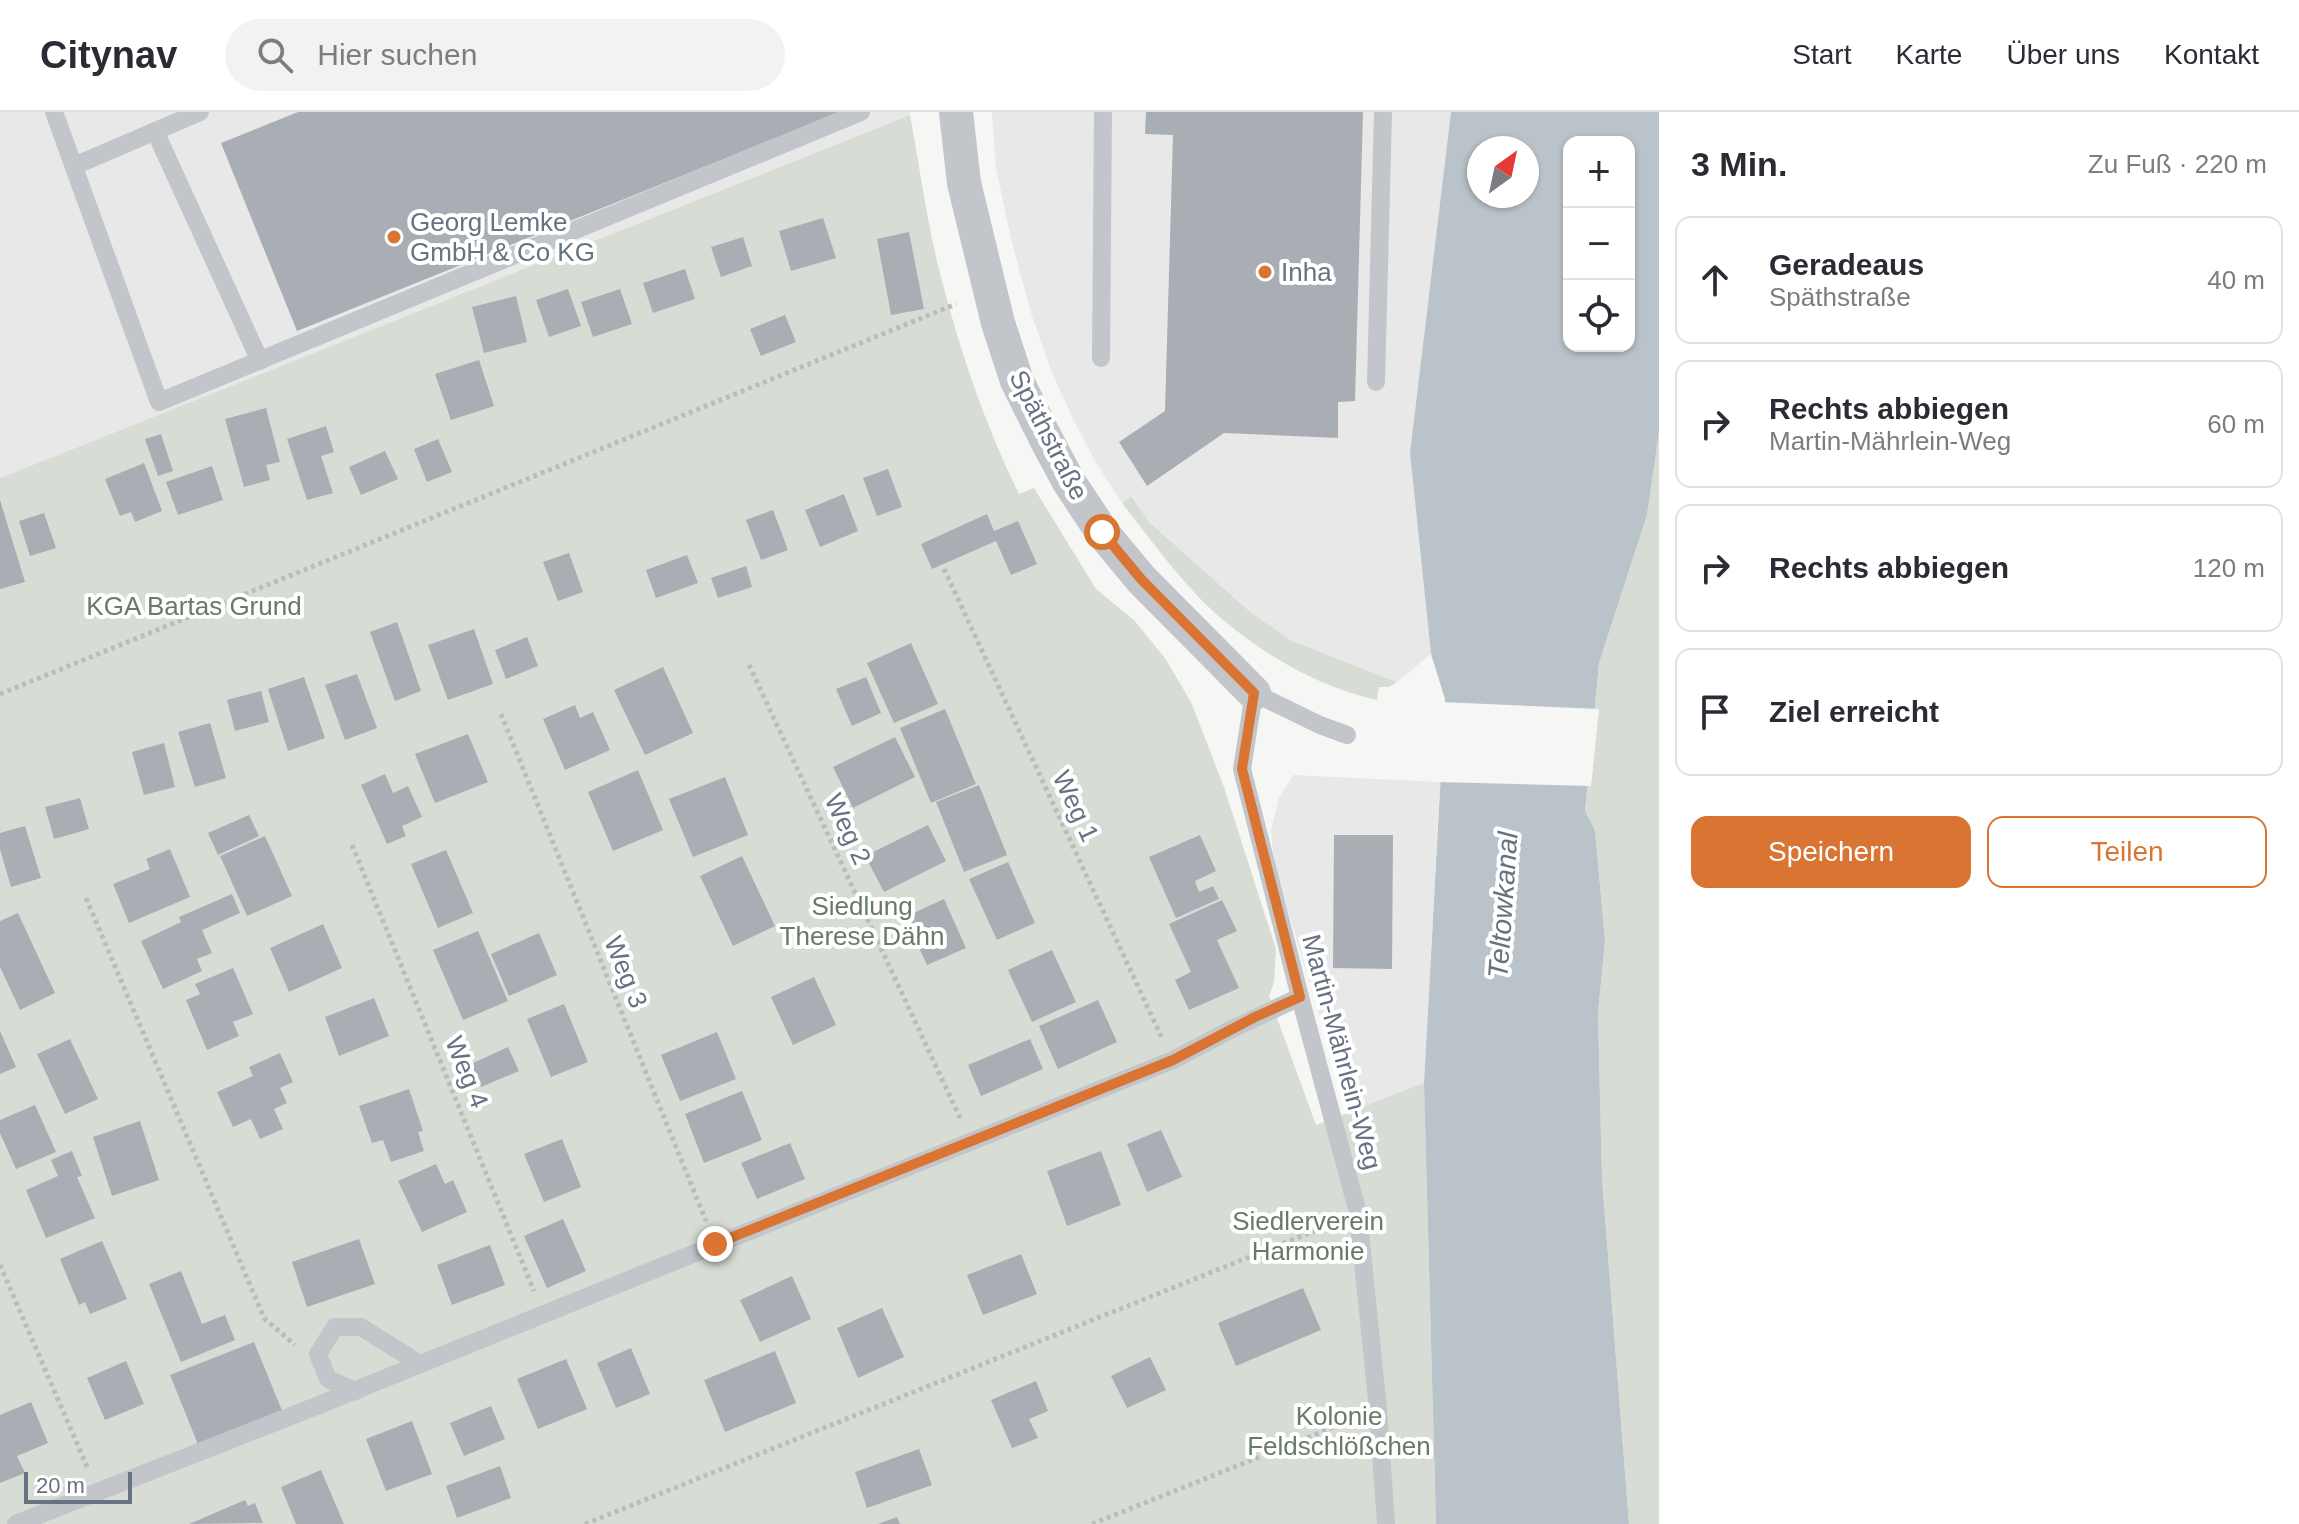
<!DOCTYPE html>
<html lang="de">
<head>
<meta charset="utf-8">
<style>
  body { margin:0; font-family:Helvetica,sans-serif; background:#f2f2f3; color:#2b2b33 }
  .controls { position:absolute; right:24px; top:24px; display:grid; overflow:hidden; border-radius:16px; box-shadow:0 2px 6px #0004 }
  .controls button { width:72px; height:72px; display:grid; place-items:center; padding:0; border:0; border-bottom:2px solid #e1e1e2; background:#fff; color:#2b2b33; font:40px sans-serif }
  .compass { position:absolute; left:1467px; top:24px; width:72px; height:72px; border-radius:50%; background:#fff; box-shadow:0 2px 6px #0004; rotate:33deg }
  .scale { position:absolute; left:24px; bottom:20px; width:108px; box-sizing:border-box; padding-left:8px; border:4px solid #677283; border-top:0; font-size:22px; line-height:28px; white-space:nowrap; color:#677283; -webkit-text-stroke:6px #fff; paint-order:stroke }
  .stop { position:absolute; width:24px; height:24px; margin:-18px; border:6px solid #d97432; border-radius:50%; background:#fff }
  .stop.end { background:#d97432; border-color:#fff; box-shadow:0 2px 8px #0008 }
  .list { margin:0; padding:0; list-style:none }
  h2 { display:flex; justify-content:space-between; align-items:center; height:104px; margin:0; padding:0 32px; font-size:34px }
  h2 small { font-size:26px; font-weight:400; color:#7c7c81 }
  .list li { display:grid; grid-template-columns:52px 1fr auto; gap:24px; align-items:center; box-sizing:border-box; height:128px; margin:0 16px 16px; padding:0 16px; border:2px solid #e1e1e2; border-radius:16px }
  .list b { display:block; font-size:30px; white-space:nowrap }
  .list p { margin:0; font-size:26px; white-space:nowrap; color:#7c7c81 }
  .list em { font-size:26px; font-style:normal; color:#7c7c81 }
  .actions { display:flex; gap:16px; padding:24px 32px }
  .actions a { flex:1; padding:18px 0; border:2px solid #d97432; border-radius:16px; text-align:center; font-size:28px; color:#d97432 }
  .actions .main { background:#d97432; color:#fff }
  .icon { flex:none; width:44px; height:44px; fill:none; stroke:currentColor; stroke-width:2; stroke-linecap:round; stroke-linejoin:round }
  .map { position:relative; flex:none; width:1659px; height:1412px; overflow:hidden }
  header { display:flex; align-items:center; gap:48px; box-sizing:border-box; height:112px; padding:0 40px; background:#fff; border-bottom:2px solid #e1e1e2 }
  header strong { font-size:38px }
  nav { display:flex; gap:44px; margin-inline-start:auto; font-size:28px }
  .search { width:560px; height:72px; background:#f2f2f3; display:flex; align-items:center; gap:20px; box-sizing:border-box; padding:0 28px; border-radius:44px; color:#7c7c81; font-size:30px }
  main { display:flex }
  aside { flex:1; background:#fff }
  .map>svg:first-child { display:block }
  .built { fill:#e7e8e7 }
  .green { fill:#d7ddd5 }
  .water { fill:#bac3c9; fill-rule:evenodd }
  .pier { fill:#f6f7f4 }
  .building { fill:#a9aeb5 }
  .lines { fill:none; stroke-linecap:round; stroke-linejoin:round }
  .path { stroke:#babcbf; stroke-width:5; stroke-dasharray:4 4; stroke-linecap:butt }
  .service { stroke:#c2c5c9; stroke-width:18 }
  .minor { stroke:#c2c5c9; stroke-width:34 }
  .route { stroke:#d97432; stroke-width:10 }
  .poi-dot { fill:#d97432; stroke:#fff; stroke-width:3 }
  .labels { text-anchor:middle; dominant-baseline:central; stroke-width:8; stroke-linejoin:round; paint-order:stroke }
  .poi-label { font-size:26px; fill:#677283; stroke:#fff; text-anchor:start }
  .street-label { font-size:26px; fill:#677283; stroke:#fff }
  .park-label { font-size:26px; fill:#677b66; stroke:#fff }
  .water-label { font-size:28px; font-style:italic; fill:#63737f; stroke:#fff }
</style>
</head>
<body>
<header>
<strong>Citynav</strong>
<div class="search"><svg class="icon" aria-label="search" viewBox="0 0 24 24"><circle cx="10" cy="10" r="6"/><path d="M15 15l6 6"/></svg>Hier suchen</div>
<nav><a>Start</a><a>Karte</a><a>Über uns</a><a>Kontakt</a></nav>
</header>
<main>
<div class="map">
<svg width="1659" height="1412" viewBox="0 0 1659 1412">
  <rect width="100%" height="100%" fill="#f6f7f4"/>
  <g class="built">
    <polygon points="0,0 910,0 910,3 0,366"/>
    <polygon points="992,0 1451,0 1410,341 1431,542 1397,570 1292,529 1248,498 1149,410 1133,384 1122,391 1095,349 1073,307 1051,258 1031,201 1011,127 996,56"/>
    <polygon points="1293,663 1440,670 1424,971 1427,1088 1382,1112 1274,752 1271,718 1279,686"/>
  </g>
  <g class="green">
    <path d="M 910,3 C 920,56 927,112 941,165 C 960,239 985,313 1019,382 L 1034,376 L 1096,477 L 1134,508 L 1165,546 L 1191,590 L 1224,675 L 1276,837 L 1274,870 L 1269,884 L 1316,1013 L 1424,971 L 1436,1412 L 0,1412 L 0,366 Z"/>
    <polygon points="1659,320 1659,1412 1629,1412 1602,1067 1598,901 1605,829 1595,718 1585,699 1599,551 1647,403"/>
    <path d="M 1132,384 L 1149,410 L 1248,498 L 1292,529 L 1397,570 L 1389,575 L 1379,575 L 1377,588 C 1320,576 1266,544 1222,507 C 1186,477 1151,428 1122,391 Z"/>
  </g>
  <path class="water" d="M 1451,0 L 1659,0 L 1659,320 L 1647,403 L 1599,551 L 1585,699 L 1595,718 L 1605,829 L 1598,901 L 1602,1067 L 1629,1412 L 1436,1412 L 1424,971 L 1445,587 L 1431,542 L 1410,341 ZM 1569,30 L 1629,30 L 1629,234 L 1569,234 ZM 1479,36 L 1527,36 L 1527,84 L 1479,84 Z"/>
  <polygon class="pier" points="1441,590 1599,597 1591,674 1436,670"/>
  <g class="building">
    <polygon points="298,0 840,0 297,219 221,31"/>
    <polygon points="1146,0 1363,0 1355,289 1338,290 1338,326 1224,321 1147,374 1119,330 1165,299 1173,23 1145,22"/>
    <polygon points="823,106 836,146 791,159 779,119"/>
    <polygon points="909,120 924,197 891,203 877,127"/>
    <polygon points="743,125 752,154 721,165 711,135"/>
    <polygon points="685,157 695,187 653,201 643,171"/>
    <polygon points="568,177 581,214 549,225 536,188"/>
    <polygon points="620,177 632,212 593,225 581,190"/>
    <polygon points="516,184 527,230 484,241 472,195"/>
    <polygon points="785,203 796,230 761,244 750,217"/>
    <polygon points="479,248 494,294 451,308 435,262"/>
    <polygon points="266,296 280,350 266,353 270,368 244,375 225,307"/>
    <polygon points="326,314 334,340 321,344 333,381 307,388 287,327"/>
    <polygon points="161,322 173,359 158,364 145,327"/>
    <polygon points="438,327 452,360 427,370 414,337"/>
    <polygon points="385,339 398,367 361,383 349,355"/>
    <polygon points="144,351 162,399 135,410 131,400 120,404 105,367"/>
    <polygon points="212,354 223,388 178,403 166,370"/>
    <polygon points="888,357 902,395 877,404 863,366"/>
    <polygon points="844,382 858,419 820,435 805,398"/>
    <polygon points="0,388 25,470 0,477"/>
    <polygon points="773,398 788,438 761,448 746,408"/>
    <polygon points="44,401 56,436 30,444 19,409"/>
    <polygon points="987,402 994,419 1018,409 1037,452 1011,463 996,429 932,457 921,432"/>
    <polygon points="569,441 583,480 558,489 543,450"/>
    <polygon points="687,443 698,471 656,486 646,458"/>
    <polygon points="746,454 752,475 718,486 711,466"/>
    <polygon points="397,510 421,579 395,589 370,520"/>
    <polygon points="474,517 493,572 448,588 428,533"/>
    <polygon points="527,525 538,554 506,567 495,538"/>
    <polygon points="911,531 938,592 894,611 867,551"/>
    <polygon points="663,555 693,621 645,643 614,578"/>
    <polygon points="357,562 377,616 345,628 325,573"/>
    <polygon points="304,565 325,626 288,639 268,577"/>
    <polygon points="866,565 881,601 852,614 836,577"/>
    <polygon points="261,579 269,610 235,619 227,588"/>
    <polygon points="575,593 580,606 593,600 610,638 565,658 543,607"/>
    <polygon points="945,597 976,672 931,691 900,616"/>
    <polygon points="210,611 226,666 195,675 178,620"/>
    <polygon points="468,622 488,670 435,691 415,642"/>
    <polygon points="895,625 915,665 853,696 833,655"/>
    <polygon points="164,631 175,675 144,683 132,640"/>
    <polygon points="638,658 663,718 613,739 588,680"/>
    <polygon points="385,662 393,681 408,674 422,705 402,714 406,724 387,732 361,673"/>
    <polygon points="725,665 748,723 693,745 669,687"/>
    <polygon points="979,673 1007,743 964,760 936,690"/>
    <polygon points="80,686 89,717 54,727 45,695"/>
    <polygon points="249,703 259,724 218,743 208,721"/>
    <polygon points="928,713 946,749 884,780 865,744"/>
    <polygon points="25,714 41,766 11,775 0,737 0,721"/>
    <polygon points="1200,723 1216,759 1195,769 1199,780 1213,774 1219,787 1176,806 1149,745"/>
    <polygon points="1334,723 1393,723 1392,857 1333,856"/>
    <polygon points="265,724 292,784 247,804 220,744"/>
    <polygon points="170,737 190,785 129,811 113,772 150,757 146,747"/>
    <polygon points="446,738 473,801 438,816 411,752"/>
    <polygon points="742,744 775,814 733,834 700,764"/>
    <polygon points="1008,750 1035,811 997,828 969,767"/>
    <polygon points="232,782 240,801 202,818 212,841 197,847 202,859 163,877 141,829 181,810 179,805"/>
    <polygon points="944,787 966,836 927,853 905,805"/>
    <polygon points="1222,788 1237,819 1217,828 1239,876 1189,898 1175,868 1191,860 1169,812"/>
    <polygon points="18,801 55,881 20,898 0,855 0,809"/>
    <polygon points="323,812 342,856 289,880 270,836"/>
    <polygon points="478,819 508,889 463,908 433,838"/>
    <polygon points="539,821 557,863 509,884 491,842"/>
    <polygon points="1052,838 1076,890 1032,910 1008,858"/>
    <polygon points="233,856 253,902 233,910 239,924 207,938 186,888 200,882 195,872"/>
    <polygon points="814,865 836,913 793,933 771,885"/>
    <polygon points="374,886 389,924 339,944 325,905"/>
    <polygon points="1098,888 1117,930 1058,957 1039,914"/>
    <polygon points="564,892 588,950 551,965 527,907"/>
    <polygon points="0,919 16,955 0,962"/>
    <polygon points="717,920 736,967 680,989 661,943"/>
    <polygon points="70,927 98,987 65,1002 37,942"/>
    <polygon points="1030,927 1043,957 981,984 968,953"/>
    <polygon points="508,935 519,959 481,975 471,952"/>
    <polygon points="280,941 293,970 280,976 287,991 274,997 283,1017 260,1027 251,1007 233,1015 217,980 253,964 249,955"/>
    <polygon points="409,977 423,1019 418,1020 424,1039 391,1050 383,1028 372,1031 359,994"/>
    <polygon points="742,979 762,1028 704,1051 685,1002"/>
    <polygon points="35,993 56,1040 16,1057 0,1021 0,1008"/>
    <polygon points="140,1009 159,1068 112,1084 93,1025"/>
    <polygon points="1161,1018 1182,1065 1147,1080 1127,1032"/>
    <polygon points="562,1027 581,1075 544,1090 524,1042"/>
    <polygon points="790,1031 805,1067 757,1087 741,1051"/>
    <polygon points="72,1039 82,1064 77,1065 95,1106 46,1126 26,1078 58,1064 51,1048"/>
    <polygon points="1101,1039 1121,1093 1067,1114 1047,1059"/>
    <polygon points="436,1052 445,1072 453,1068 467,1100 422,1120 398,1069"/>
    <polygon points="563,1107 586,1159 547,1176 524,1124"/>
    <polygon points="359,1127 375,1172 307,1195 292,1150"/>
    <polygon points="102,1129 127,1187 90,1202 85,1190 79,1193 60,1147"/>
    <polygon points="490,1133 505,1173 452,1193 437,1153"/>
    <polygon points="1021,1142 1037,1182 983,1203 967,1163"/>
    <polygon points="181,1159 202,1212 225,1203 235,1228 181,1250 149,1172"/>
    <polygon points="792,1164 811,1207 760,1230 740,1188"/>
    <polygon points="1303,1176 1321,1218 1236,1254 1218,1211"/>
    <polygon points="882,1196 904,1245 858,1266 837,1216"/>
    <polygon points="254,1230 283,1301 199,1335 170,1263"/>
    <polygon points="631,1236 650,1282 616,1296 597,1251"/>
    <polygon points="775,1239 796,1291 725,1320 704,1268"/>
    <polygon points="1150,1245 1166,1278 1127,1296 1111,1264"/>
    <polygon points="566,1247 587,1297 538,1317 517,1267"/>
    <polygon points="126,1249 144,1292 105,1308 87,1266"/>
    <polygon points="1036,1269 1048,1299 1029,1307 1038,1326 1012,1336 991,1288"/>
    <polygon points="31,1290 48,1331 17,1344 25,1361 0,1371 0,1303"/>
    <polygon points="491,1294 505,1327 464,1344 450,1311"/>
    <polygon points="412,1309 432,1362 386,1379 366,1327"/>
    <polygon points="919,1337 932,1373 867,1396 855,1360"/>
    <polygon points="500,1354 511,1386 457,1406 446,1374"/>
    <polygon points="321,1358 344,1412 296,1412 281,1375"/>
    <polygon points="245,1388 248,1394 255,1391 263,1411 189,1412"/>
    <polygon points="897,1405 900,1412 878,1412"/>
  </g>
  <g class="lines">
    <g class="path">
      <polyline points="944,457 1162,926"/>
      <polyline points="749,553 960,1006"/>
      <polyline points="0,582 956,192"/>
      <polyline points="501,602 706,1109"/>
      <polyline points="352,733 534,1179"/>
      <polyline points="86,786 264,1206 295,1233"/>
      <polyline points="0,1153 88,1357"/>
      <polyline points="585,1412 1334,1111"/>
      <polyline points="1092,1412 1354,1307"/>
    </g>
    <g class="service">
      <polyline points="54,0 159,290 861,0"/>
      <polyline points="155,19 260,249"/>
      <polyline points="74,54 200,0"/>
      <polyline points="1101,246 1103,0"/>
      <polyline points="1376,270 1383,0"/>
      <polyline points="1347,623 1320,613 1254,581 1242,657 1300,885 1358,1101 1378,1298 1386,1412"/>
      <polyline points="356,1279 328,1267 318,1242 335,1215 361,1215 420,1252"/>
      <polyline points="16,1412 319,1293 1173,948 1236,915 1300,885"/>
    </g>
    <polyline class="minor" points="956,0 964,71 998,211 1017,269 1048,331 1069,370 1102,420 1141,467 1254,581"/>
  </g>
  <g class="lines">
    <polyline class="route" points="715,1132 1173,948 1255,905 1300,885 1242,657 1254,581 1141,467 1102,420"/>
  </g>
  <g class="poi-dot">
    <circle cx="394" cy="125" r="8"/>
    <circle cx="1265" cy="160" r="8"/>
  </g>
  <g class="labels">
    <g class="poi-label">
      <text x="410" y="110">Georg Lemke<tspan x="410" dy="30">GmbH &amp; Co KG</tspan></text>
      <text x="1281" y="160">Inha</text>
    </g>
    <g class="street-label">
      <text transform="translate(1049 323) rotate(63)">Späthstraße</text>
      <text transform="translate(1076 694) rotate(65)">Weg 1</text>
      <text transform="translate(848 717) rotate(65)">Weg 2</text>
      <text transform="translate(626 860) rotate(68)">Weg 3</text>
      <text transform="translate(1342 940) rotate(75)">Martin-Mährlein-Weg</text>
      <text transform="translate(467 960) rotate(68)">Weg 4</text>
    </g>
    <g class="park-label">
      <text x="194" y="494">KGA Bartas Grund</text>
      <text x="862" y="794">Siedlung<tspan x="862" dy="30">Therese Dähn</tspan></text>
      <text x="1308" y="1109">Siedlerverein<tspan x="1308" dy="30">Harmonie</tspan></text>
      <text x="1339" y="1304">Kolonie<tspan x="1339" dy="30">Feldschlößchen</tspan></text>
    </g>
    <g class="water-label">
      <text transform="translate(1503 793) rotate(-86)">Teltowkanal</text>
    </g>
  </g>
</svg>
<div class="controls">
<button>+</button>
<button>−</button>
<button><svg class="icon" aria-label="locate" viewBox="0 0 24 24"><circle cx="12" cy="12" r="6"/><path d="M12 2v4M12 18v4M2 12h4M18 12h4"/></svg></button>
</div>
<svg class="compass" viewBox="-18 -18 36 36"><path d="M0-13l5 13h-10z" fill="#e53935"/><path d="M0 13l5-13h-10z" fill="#7c7c81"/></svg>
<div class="scale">20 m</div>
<div class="stop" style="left:1102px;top:420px"></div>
<div class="stop end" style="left:715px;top:1132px"></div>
</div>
<aside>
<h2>3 Min.<small>Zu Fuß · 220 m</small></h2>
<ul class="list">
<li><svg class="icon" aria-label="ahead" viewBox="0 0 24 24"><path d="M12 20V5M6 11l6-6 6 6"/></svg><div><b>Geradeaus</b><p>Späthstraße</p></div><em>40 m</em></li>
<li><svg class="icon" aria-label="right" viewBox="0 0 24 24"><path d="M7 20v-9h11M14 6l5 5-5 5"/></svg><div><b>Rechts abbiegen</b><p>Martin-Mährlein-Weg</p></div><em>60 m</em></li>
<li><svg class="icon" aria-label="right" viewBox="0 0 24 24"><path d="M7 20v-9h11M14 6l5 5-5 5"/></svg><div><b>Rechts abbiegen</b></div><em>120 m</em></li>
<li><svg class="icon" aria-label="arrive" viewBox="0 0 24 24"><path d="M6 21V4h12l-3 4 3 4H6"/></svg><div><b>Ziel erreicht</b></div></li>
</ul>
<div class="actions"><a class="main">Speichern</a><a>Teilen</a></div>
</aside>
</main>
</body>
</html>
